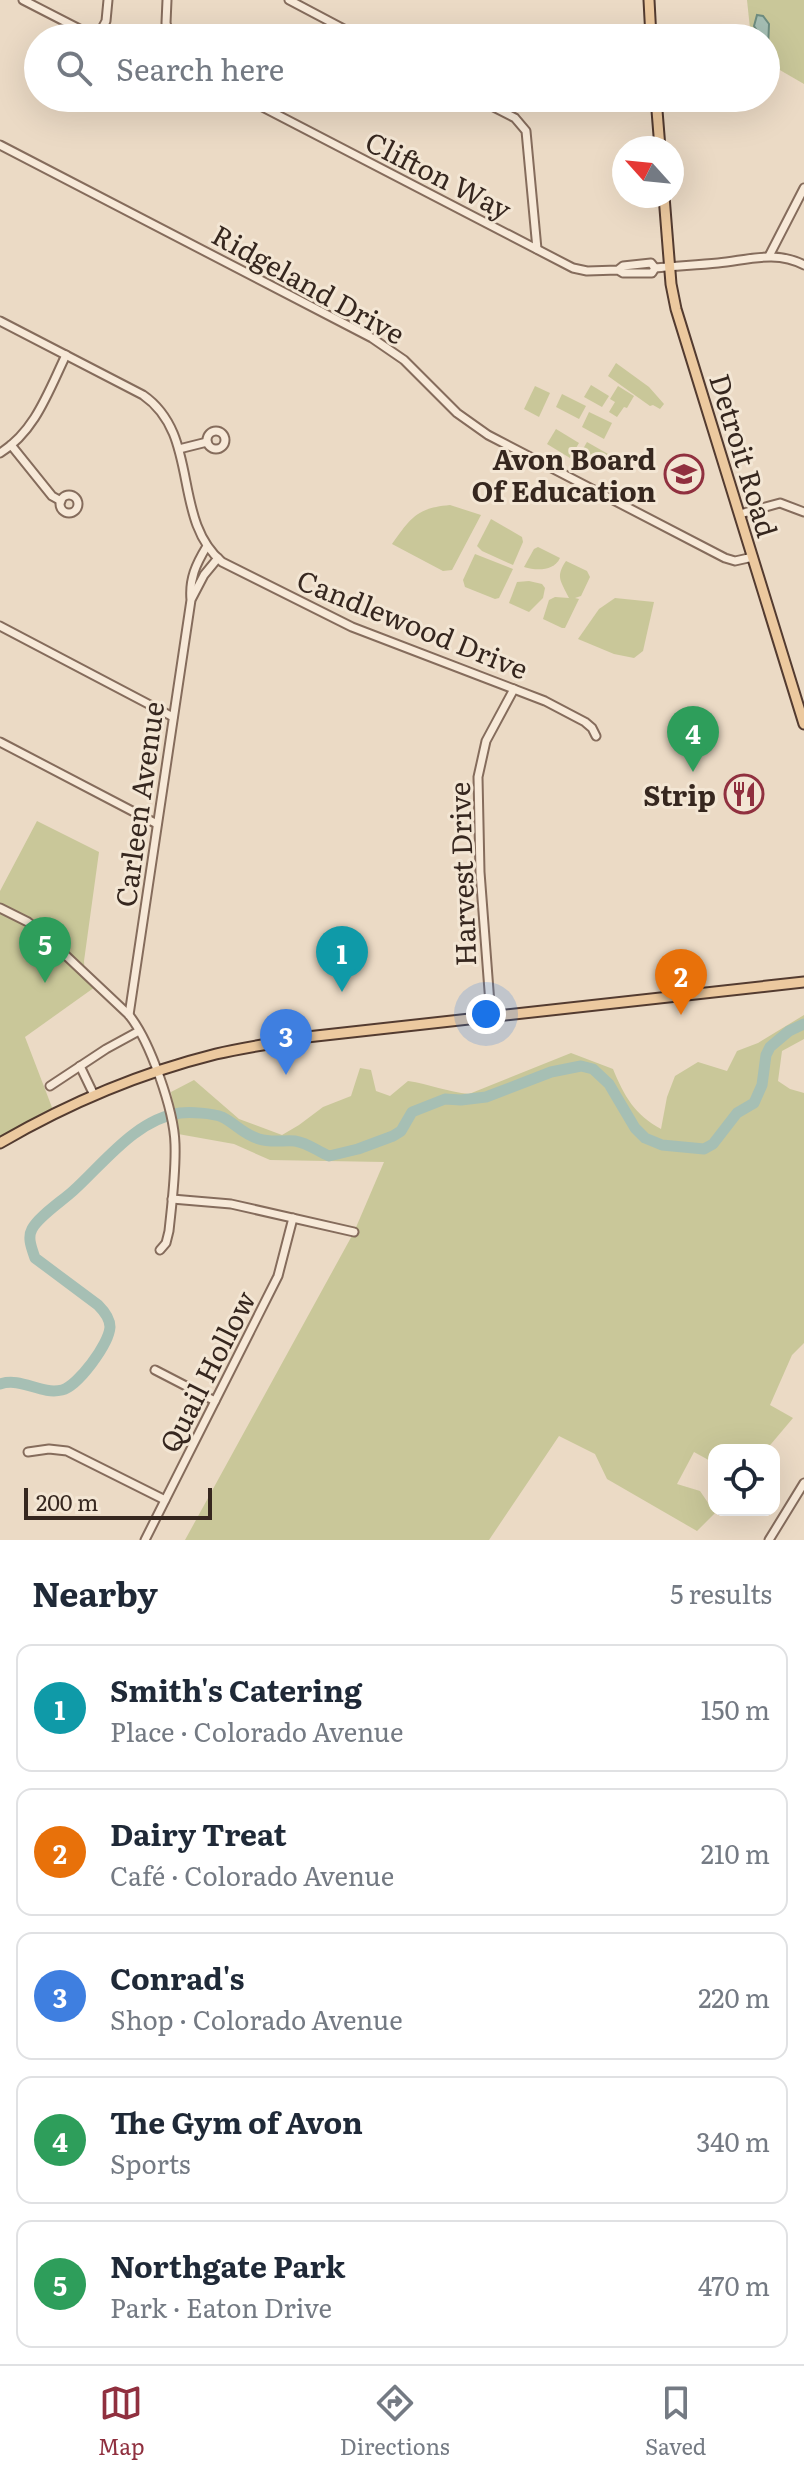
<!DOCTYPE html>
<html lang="en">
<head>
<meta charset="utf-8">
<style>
  body { margin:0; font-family:Literata,serif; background:#f2f2f3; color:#1f2937 }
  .controls { position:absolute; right:24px; bottom:24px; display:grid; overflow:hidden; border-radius:16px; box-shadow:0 8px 32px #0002 }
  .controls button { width:72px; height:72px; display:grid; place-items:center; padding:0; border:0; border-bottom:2px solid #e0e1e3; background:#fff; color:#1f2937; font:40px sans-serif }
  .compass { position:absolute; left:612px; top:136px; width:72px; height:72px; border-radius:50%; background:#fff; box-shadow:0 8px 32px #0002; rotate:297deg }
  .scale { position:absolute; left:24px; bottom:20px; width:188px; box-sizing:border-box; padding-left:8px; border:4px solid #36271f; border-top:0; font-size:22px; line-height:28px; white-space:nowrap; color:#36271f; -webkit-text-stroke:6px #f3e6d4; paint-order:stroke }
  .you { position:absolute; left:486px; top:1014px; width:28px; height:28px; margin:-20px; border:6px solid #fff; border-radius:50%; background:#1a73e8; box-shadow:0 0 0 12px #1a73e833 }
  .badge { display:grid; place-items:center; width:52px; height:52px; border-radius:50%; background:#90303f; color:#fff; font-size:26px; font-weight:700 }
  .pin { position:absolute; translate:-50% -66px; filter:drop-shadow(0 2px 4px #0008) }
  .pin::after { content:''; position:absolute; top:42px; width:28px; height:24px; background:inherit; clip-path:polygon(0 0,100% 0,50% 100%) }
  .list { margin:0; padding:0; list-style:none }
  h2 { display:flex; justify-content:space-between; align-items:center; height:104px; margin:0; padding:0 32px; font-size:34px }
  h2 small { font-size:26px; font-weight:400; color:#747a83 }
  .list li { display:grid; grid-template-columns:52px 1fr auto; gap:24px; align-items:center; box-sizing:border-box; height:128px; margin:0 16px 16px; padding:0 16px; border:2px solid #e0e1e3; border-radius:16px }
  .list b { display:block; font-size:30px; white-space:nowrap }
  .list p { margin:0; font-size:26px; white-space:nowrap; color:#747a83 }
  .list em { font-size:26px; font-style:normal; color:#747a83 }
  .icon { flex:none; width:44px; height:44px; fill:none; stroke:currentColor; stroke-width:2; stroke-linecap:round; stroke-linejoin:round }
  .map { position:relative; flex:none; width:804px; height:1540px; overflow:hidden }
  .search { position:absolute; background:#fff; box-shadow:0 8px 32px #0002; left:24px; right:24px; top:24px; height:88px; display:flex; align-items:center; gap:20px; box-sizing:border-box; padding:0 28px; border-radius:44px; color:#747a83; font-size:30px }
  .sheet { height:824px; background:#fff }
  nav { display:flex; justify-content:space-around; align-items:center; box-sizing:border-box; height:112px; border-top:2px solid #e0e1e3; background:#fff; font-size:22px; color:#747a83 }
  nav a { display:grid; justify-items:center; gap:4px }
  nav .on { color:#90303f }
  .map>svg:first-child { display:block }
  .green { fill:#c9c799 }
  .water { fill:#a6bfb4; stroke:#6e8d80; stroke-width:2 }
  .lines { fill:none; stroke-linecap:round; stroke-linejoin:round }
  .river { stroke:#a6bfb4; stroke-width:11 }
  .minor-casing { stroke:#856c5c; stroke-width:11 }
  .major-casing { stroke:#533b30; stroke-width:13 }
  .minor { stroke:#f7e9d8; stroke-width:7 }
  .major { stroke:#ecc99f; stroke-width:9 }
  .labels { text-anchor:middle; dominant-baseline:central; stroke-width:6; stroke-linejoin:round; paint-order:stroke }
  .street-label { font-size:28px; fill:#36271f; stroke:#f3e6d4 }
  .poi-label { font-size:28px; font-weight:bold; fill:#36271f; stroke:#f3e6d4; text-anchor:end }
</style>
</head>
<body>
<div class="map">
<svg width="804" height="1540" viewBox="0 0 804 1540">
  <rect width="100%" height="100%" fill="#ebdac5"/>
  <g class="green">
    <polygon points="747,0 804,0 804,84 766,62 766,38 751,38"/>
    <polygon points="616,363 649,387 664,404 660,409 653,405 650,406 608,376"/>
    <polygon points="591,385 609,396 602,407 584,397"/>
    <polygon points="535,386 550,393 539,417 524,409"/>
    <polygon points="618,386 634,396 627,408 624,407 617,417 609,412 615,402 610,399"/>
    <polygon points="562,394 586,406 579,419 556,407"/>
    <polygon points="589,412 612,423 604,439 582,427"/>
    <polygon points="556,429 579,443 570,458 547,444"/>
    <polygon points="587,442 608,454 597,473 576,461"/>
    <path d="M 450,505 L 481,515 L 452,570 L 443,571 L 392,544 C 411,518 416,508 450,505 Z"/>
    <polygon points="491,519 522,537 523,542 513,565 482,551 477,546"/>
    <path d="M 538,547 L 560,558 C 554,571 537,571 524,567 L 534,549 Z"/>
    <polygon points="475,554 513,569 499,598 495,599 465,587 463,580"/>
    <path d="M 566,561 L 587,571 L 590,577 L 581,596 L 575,598 L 579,599 L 565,628 L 562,628 L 543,619 L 549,600 L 555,597 L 569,598 C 561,581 555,577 566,561 Z"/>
    <polygon points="529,581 542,584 545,588 543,598 529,612 509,603 517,582"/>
    <polygon points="615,598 654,602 643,651 634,658 614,654 578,639 599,609"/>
    <polygon points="37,821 99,852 84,961 85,978 95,987 25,1037 53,1110 0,1139 0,891"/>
    <path d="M 804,1015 L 804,1039 L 782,1051 L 778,1081 L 790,1089 L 804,1093 L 804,1343 L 792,1355 L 770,1405 L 793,1418 L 766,1450 L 714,1450 L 714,1463 L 694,1452 L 677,1484 L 700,1491 L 715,1513 L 697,1531 L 607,1479 L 595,1454 L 559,1436 L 489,1540 L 185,1540 L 354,1232 L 384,1162 L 270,1160 L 234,1144 L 178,1134 L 171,1092 L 194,1080 L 239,1119 L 282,1135 L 299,1125 L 323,1107 L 351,1096 L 360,1068 L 371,1070 L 376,1091 L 390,1096 L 408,1081 C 429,1084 448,1092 469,1094 L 571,1053 L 613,1069 C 624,1096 635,1115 661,1129 L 667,1097 L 675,1076 L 698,1062 L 727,1071 L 737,1051 L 758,1043 Z"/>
  </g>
  <polygon class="water" points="757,15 763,16 769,24 768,49 766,38 762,38 754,26"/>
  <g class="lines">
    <path class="river" d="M 0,1384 C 22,1377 40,1395 62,1390 C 78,1386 109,1344 110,1327 C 110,1318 104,1311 98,1305 L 35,1258 C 32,1249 27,1238 32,1229 C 38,1217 62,1201 73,1191 C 103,1164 136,1119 180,1113 C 191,1112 212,1113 222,1117 C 235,1123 242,1134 259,1139 C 271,1143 283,1140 295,1141 C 308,1143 317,1151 329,1156 L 358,1149 L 393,1136 L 401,1131 L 412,1112 L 445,1099 L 461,1100 L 486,1097 L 551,1072 L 581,1066 L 593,1069 L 609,1084 L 635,1128 L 645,1138 L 662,1145 L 704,1149 L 713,1144 L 737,1113 L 754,1103 L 762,1085 L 766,1055 L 770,1047 L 789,1031 L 804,1024"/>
    <g class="minor-casing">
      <g id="minor">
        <polyline points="23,0 97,38"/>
        <polyline points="167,0 166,23 170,38"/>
        <polyline points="289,0 361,38"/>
        <polyline points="97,38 106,21 108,0"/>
        <polyline points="245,98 573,268 587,271 618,270 623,273 652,273 655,268 651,263 623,266 618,270"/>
        <polyline points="476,98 515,118 526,131 537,249"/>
        <polyline points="0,145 372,338 404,360 457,413 488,435 725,558 735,561 753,557"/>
        <polyline points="769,256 804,188"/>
        <path d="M 655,268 C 676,266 697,265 718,263 C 748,260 776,250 804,265"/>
        <path d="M 0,321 L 143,395 C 201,435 171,519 222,562 L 352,627 L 545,701 L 585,722 L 592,728 L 596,736"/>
        <circle cx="216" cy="440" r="9"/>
        <polyline points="11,445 52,496 61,501"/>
        <polyline points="179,449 207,442"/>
        <path d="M 0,453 C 35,432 49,390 66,355"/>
        <circle cx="69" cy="504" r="9"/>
        <polyline points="740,514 780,503 804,512"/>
        <polyline points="192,598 204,575 218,558"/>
        <polyline points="0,626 173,717"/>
        <polyline points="0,742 157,824"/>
        <path d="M 0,908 L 28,922 L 43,934 L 129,1015 C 150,1041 174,1110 175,1144 C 176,1173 172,1202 169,1231 L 166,1243 L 160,1250"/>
        <path d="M 129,1015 L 191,600 C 189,579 196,564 207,546"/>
        <polyline points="491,1017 480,872 478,777 486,741 514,689"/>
        <polyline points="80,1066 94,1095"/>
        <polyline points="50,1086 106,1049 139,1031"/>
        <polyline points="172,1199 231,1204 354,1232"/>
        <polyline points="155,1370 215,1401"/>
        <polyline points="28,1452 49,1449 67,1451 165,1500"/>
        <polyline points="145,1540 278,1276 293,1218"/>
        <polyline points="769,1540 804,1483"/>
      </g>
    </g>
    <g class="major-casing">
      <g id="major">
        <polyline points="649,0 651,38"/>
        <polyline points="656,98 660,148"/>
        <polyline points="664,196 671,284 676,309 804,724"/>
        <path d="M 0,1143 C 67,1104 140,1073 216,1054 C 246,1047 276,1043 307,1037 L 804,982"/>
      </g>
    </g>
    <use href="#minor" class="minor"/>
    <use href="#major" class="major"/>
  </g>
  <defs>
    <g id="school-ring" transform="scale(2)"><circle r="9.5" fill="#f3e6d4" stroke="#90303f" stroke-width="1.5"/><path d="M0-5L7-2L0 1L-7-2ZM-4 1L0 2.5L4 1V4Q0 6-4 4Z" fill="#90303f"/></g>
    <g id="restaurant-ring" transform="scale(2)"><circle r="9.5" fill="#f3e6d4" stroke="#90303f" stroke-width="1.5"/><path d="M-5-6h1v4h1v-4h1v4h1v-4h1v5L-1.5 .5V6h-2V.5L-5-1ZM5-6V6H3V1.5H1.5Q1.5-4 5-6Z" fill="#90303f"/></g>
  </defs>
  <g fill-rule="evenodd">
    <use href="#school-ring" x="684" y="474"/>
    <use href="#restaurant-ring" x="744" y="794"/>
  </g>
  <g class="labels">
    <g class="street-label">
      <text transform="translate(439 174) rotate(27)">Clifton Way</text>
      <text transform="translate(309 283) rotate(29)">Ridgeland Drive</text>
      <text transform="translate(745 455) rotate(73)">Detroit Road</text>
      <text transform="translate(413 623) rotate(22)">Candlewood Drive</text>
      <text transform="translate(138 804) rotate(-82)">Carleen Avenue</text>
      <text transform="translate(461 874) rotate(-92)">Harvest Drive</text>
      <text transform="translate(206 1371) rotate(-63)">Quail Hollow</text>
    </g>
    <g class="poi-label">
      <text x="656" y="458">Avon Board<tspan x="656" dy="32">Of Education</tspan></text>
      <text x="716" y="794">Strip</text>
    </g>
  </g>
</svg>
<div class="controls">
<button><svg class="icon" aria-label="locate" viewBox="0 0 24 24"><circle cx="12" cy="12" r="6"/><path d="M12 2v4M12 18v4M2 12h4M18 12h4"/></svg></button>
</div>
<svg class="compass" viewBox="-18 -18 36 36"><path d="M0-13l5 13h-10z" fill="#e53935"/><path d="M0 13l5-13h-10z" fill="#747a83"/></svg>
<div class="scale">200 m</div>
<div class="you"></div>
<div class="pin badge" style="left:342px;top:992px;background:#0f9aa8">1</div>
<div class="pin badge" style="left:681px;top:1015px;background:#e8710a">2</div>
<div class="pin badge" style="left:286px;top:1075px;background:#3f7fe0">3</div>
<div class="pin badge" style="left:693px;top:772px;background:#2e9e5b">4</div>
<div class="pin badge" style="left:45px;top:983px;background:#2e9e5b">5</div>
<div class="search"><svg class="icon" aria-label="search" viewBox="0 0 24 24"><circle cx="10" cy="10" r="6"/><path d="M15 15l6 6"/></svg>Search here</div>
</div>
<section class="sheet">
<h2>Nearby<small>5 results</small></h2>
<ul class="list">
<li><span class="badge" style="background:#0f9aa8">1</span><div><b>Smith's Catering</b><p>Place · Colorado Avenue</p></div><em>150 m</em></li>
<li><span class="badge" style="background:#e8710a">2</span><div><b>Dairy Treat</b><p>Café · Colorado Avenue</p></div><em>210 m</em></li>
<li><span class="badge" style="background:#3f7fe0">3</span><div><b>Conrad's</b><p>Shop · Colorado Avenue</p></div><em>220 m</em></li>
<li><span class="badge" style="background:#2e9e5b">4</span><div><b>The Gym of Avon</b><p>Sports</p></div><em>340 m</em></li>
<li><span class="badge" style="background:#2e9e5b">5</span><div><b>Northgate Park</b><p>Park · Eaton Drive</p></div><em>470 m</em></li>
</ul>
</section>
<nav>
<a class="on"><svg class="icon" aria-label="map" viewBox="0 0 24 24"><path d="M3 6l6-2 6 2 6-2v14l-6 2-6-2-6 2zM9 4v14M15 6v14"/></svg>Map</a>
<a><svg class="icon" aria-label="directions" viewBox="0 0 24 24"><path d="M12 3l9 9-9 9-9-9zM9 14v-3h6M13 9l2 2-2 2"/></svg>Directions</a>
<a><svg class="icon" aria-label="saved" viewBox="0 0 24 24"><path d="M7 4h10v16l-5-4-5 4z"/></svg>Saved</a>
</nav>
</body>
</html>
